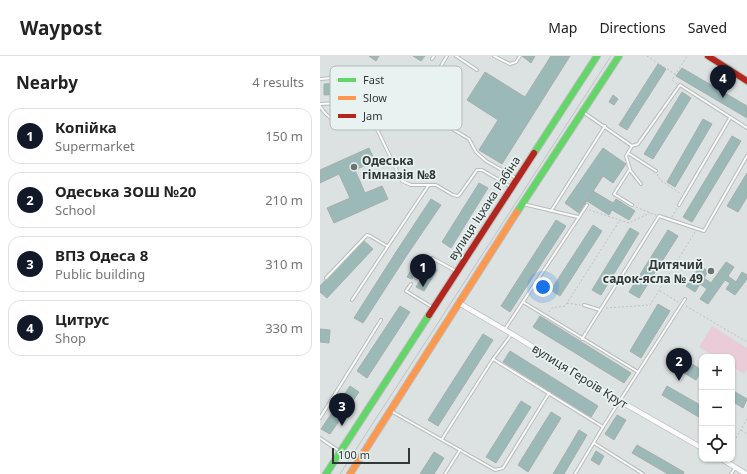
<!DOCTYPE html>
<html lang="en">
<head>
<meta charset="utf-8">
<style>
  body { margin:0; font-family:"Noto Sans",sans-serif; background:#f2f2f2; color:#222 }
  .controls { position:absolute; right:12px; bottom:12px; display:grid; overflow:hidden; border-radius:8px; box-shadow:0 1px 3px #0004 }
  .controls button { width:36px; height:36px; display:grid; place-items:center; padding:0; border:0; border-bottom:1px solid #e0e0e0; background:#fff; color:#222; font:20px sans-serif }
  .scale { position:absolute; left:12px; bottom:10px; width:78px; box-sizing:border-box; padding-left:4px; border:2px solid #333737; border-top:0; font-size:11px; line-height:14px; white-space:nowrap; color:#333737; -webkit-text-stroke:3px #e7f2f1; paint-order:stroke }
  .you { position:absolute; left:223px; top:231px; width:14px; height:14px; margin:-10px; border:3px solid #fff; border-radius:50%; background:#1a73e8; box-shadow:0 0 0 6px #1a73e833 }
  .badge { display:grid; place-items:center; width:26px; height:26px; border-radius:50%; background:#111827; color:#fff; font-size:13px; font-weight:700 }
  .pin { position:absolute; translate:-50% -33px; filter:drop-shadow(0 1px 2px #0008) }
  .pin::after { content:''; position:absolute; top:21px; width:14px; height:12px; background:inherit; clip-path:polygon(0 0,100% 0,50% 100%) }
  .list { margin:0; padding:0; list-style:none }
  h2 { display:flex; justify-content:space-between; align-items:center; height:52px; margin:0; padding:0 16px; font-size:17px }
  h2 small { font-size:13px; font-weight:400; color:#767676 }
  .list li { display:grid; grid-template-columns:26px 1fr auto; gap:12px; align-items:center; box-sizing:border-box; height:56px; margin:0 8px 8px; padding:0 8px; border:1px solid #e0e0e0; border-radius:12px }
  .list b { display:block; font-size:15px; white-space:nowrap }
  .list p { margin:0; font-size:13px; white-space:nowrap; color:#767676 }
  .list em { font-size:13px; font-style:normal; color:#767676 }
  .icon { flex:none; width:22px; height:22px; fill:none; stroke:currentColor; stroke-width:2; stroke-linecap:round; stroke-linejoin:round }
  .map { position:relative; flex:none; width:427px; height:418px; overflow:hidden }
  header { display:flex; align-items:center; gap:24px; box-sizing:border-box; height:56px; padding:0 20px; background:#fff; border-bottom:1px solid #e0e0e0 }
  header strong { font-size:19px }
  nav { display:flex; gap:22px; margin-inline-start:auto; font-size:14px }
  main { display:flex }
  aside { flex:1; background:#fff }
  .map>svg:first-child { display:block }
  .green { fill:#e9ccd8 }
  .building { fill:#9bb9b7; stroke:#a9aead }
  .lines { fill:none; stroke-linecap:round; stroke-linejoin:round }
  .lane-casing { stroke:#b8bdbc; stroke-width:4 }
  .street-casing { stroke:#b8bdbc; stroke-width:6 }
  .fast-casing { stroke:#b8bdbc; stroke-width:8 }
  .slow-casing { stroke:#b8bdbc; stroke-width:8 }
  .jam-casing { stroke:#b8bdbc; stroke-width:8 }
  .path { stroke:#bfc1c0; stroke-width:1; stroke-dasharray:2 2; stroke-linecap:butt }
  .lane { stroke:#fafbfa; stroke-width:2 }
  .street { stroke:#fafbfa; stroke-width:4.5 }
  .fast { stroke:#63d668; stroke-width:6 }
  .slow { stroke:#ff974d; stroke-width:6 }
  .jam { stroke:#b3261e; stroke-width:6 }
  .tram { stroke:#c1c3c2; stroke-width:1 }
  .poi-dot { fill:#6e7372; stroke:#e7f2f1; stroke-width:1.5 }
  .labels { text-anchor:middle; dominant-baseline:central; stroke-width:3.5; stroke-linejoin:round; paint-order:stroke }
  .poi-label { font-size:12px; font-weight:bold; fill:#333737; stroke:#e7f2f1; text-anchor:start }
  .street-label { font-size:12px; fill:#333737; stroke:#e7f2f1 }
  .key { fill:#e7f2f1; stroke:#b1bab9; stroke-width:1 }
  .key-label { font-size:11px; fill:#333737 }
</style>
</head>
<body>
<header>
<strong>Waypost</strong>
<nav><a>Map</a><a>Directions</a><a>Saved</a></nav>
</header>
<main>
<aside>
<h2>Nearby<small>4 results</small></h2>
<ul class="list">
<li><span class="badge">1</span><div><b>Копійка</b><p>Supermarket</p></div><em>150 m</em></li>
<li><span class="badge">2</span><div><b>Одеська ЗОШ №20</b><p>School</p></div><em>210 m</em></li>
<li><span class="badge">3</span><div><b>ВПЗ Одеса 8</b><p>Public building</p></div><em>310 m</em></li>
<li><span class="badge">4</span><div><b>Цитрус</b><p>Shop</p></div><em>330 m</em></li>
</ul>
</aside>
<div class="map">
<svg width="427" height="418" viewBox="0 0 427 418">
  <rect width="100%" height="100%" fill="#dce2e1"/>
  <polygon class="green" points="392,270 427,292 427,313 424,318 412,311 412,301 395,301 379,291"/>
  <g class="building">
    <polygon points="49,0 59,0 56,5"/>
    <polygon points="93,0 105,0 101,5"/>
    <polygon points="202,0 215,0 211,7"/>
    <polygon points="231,0 250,0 182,108 159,94 178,64 147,44 165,16 205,41"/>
    <polygon points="338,8 346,13 307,74 299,69"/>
    <polygon points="362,12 427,50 427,62 356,20"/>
    <polygon points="78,24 78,35 4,39 4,28"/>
    <polygon points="362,36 371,42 333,103 324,98"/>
    <polygon points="293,39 298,43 294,49 289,46"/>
    <polygon points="383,63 392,68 355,131 347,126"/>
    <polygon points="412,80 421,85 372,166 363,161"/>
    <polygon points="49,92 55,105 35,114 45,137 62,130 68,143 14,167 7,152 30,142 19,118 0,127 0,114"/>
    <polygon points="283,92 306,108 293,127 283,120 259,157 245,147"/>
    <polygon points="427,117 427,141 418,156 407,150"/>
    <polygon points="159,127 168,132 131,192 122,186"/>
    <polygon points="273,135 293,147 296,143 315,155 309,164 292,154 289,159 267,145"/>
    <polygon points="111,143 121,149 85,202 76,196"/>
    <polygon points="236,164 246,170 190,256 181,250"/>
    <polygon points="273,169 282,175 240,240 231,234"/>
    <polygon points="310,172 319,177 281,239 272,234"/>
    <polygon points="348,174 358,180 319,242 309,236"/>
    <polygon points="43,184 53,193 7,242 0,236 0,230"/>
    <polygon points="76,196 85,202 43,267 34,262"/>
    <polygon points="98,202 103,205 92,223 87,221"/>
    <polygon points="406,206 414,211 408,220 416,226 422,216 427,219 427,223 415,239 406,233 410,227 405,224 388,248 380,243 387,233 380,228 375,236 366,230 380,210 388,215 384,222 391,227"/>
    <polygon points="109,210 117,214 104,235 96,231"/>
    <polygon points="338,248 350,255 321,302 310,295"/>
    <polygon points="80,250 90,256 47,322 37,315"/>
    <polygon points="220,260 311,317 304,327 213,271"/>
    <polygon points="0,273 10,274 9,287 0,286"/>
    <polygon points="163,278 173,284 118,370 108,364"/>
    <polygon points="190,295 278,350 271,361 183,306"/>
    <polygon points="360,301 382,314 376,324 354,311"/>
    <polygon points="30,330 39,336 10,378 1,373"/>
    <polygon points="347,330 382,350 382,363 342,339"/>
    <polygon points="412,334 427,343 423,352 412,345"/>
    <polygon points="201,345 211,351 176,407 166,401"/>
    <polygon points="231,356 241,362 208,416 198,409"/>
    <polygon points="297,359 306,364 294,384 285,378"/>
    <polygon points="259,374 267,379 244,418 233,418"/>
    <polygon points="317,389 364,416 363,418 348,418 312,397"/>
    <polygon points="276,395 284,400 279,409 271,404"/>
    <polygon points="114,396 124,402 114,418 100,418"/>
  </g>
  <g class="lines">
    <g class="lane-casing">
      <g id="lane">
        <polyline points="127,0 112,25 109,48 112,54 129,71 149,83 156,96 166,105 196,122"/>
        <polyline points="136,0 157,14"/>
        <polyline points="174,0 190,8 196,6 200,0"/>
        <polyline points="112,3 114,0"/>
        <polyline points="0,23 73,17"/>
        <polyline points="0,48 60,45"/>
        <path d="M 0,50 C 5,60 15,65 24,71 L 46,65 L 54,67 L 82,125 L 91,129 L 116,129 L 133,139 L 138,140 L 140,138 L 157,114 L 162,114 L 191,131"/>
        <polyline points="263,56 312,90"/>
        <polyline points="308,97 336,115"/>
        <polyline points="310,114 321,128"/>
        <polyline points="203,148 258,161"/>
        <polyline points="312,149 294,138 310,113 306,100 312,90 318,88 360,29 427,72"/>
        <polyline points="359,149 410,62"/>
        <polyline points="231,155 285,70"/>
        <polyline points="6,222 47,179 50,180 67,190"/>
        <polyline points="96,222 106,207 112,202 136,215"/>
        <polyline points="91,228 86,235 112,251"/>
        <polyline points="32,244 108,130"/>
        <polyline points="203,246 318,316"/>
        <polyline points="264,249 280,254"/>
        <polyline points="185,273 267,149"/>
        <polyline points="262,283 339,160 384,175 427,100"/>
        <polyline points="173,303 283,371 365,243"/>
        <polyline points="71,355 175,414 183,412 229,337"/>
        <polyline points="0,362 61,264"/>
        <polyline points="0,382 19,395"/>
        <polyline points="122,383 173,303 191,279"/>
        <polyline points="274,387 323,418"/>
        <polyline points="125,418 140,394"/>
        <polyline points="255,418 283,371"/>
        <polyline points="411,418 415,412"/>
      </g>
    </g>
    <g class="street-casing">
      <g id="street">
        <polyline points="139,247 192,278 300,345 382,392"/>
        <polyline points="402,403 426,418"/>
      </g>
    </g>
    <g class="fast-casing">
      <g id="fast">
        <polyline points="214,97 277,0"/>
        <polyline points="197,156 299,0"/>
        <polyline points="6,418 109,259"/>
      </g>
    </g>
    <g class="slow-casing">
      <polyline id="slow" points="30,418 197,156"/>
    </g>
    <g class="jam-casing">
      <g id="jam">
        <polyline points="388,0 427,25"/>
        <polyline points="109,259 214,97"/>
      </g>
    </g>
    <g class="path">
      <polyline points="327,0 355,18"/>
      <polyline points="357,28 352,24 367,0"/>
      <polyline points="337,118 340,124 361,138"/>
      <polyline points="316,151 336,159"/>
      <polyline points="269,154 309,167 330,157"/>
      <polyline points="352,161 358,151"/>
      <polyline points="340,235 358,246"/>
      <polyline points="247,247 260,249"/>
      <polyline points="366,250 427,286"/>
      <polyline points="286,252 330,249 375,176"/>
      <polyline points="229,256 232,252 245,250 300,164"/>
      <polyline points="421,374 427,378"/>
      <polyline points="412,389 427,363"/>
    </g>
    <use href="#lane" class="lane"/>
    <use href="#street" class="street"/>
    <use href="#fast" class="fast"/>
    <use href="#slow" class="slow"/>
    <use href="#jam" class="jam"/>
    <polyline class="tram" points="20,418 291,0"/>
  </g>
  <g class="poi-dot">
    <circle cx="34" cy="111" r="4"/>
    <circle cx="391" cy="215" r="4"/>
  </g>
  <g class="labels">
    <g class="poi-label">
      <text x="42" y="104">Одеська<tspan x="42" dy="14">гімназія №8</tspan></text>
      <text x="383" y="208" text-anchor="end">Дитячий<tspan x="383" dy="14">садок-ясла № 49</tspan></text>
    </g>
    <g class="street-label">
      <text transform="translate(164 152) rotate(-57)">вулиця Іцхака Рабіна</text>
      <text transform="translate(260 320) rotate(32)">вулиця Героїв Крут</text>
    </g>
  </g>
  <rect x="10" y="10" width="132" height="64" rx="6" class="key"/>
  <rect x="18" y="22" width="18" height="4" fill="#63d668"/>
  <rect x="18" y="40" width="18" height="4" fill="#ff974d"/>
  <rect x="18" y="58" width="18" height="4" fill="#b3261e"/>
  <g class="key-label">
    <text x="43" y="28">Fast</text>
    <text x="43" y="46">Slow</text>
    <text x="43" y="64">Jam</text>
  </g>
</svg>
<div class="controls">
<button>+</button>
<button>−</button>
<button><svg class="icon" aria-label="locate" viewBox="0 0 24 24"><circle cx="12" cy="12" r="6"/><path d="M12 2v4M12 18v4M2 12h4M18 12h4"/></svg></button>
</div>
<div class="scale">100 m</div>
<div class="you"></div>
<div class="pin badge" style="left:103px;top:231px">1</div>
<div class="pin badge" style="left:359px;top:325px">2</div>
<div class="pin badge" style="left:22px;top:370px">3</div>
<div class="pin badge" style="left:403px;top:42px">4</div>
</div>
</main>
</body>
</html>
